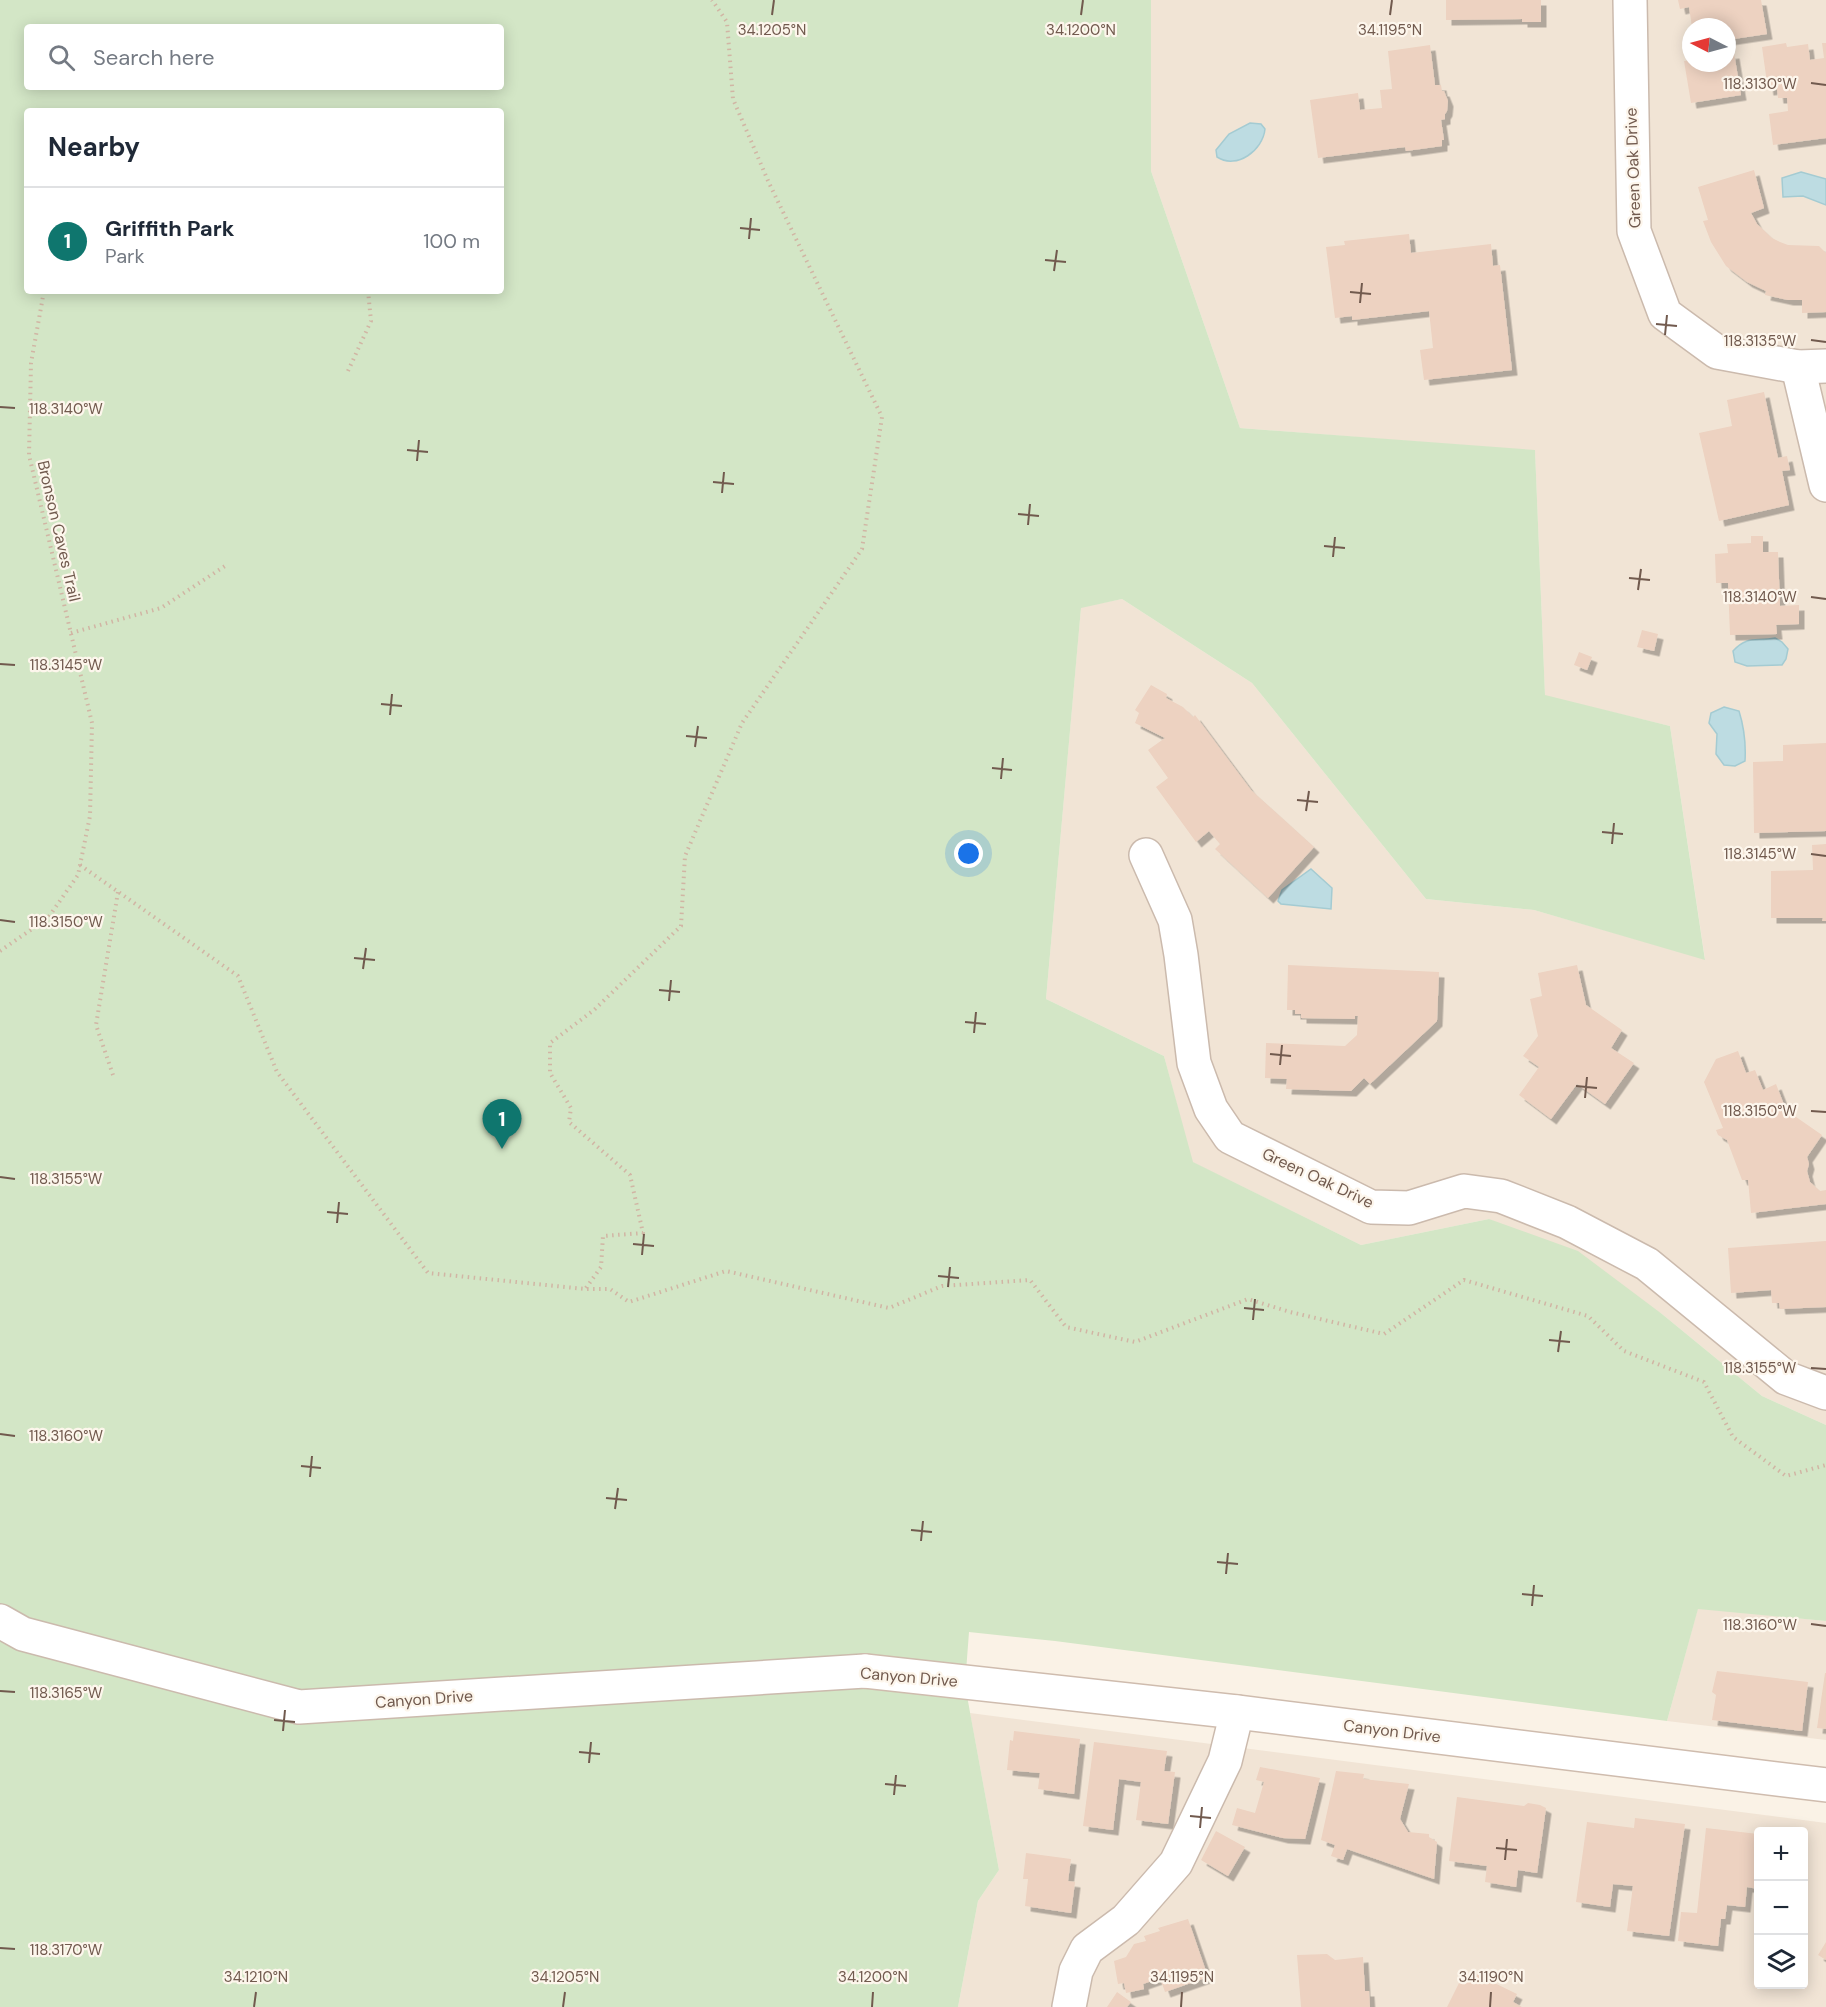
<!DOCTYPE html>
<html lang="en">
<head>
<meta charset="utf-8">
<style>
  body { margin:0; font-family:"DM Sans",sans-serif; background:#f6f6f7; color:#1f2937 }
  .controls { position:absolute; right:18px; bottom:18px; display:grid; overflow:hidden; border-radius:6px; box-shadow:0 3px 15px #0003 }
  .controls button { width:54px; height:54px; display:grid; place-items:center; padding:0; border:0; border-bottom:2px solid #e0e1e3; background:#fff; color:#1f2937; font:30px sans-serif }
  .compass { position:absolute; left:1682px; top:18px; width:54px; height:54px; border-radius:50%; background:#fff; box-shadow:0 3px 15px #0003; rotate:276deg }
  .you { position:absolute; left:969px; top:854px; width:21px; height:21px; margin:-15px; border:4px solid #fff; border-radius:50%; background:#1a73e8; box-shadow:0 0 0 9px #1a73e833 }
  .badge { display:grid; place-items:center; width:39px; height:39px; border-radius:50%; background:#0f766e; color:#fff; font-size:20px; font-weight:700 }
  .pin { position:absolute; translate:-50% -50px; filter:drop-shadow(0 2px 3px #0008) }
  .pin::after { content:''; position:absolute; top:32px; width:21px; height:18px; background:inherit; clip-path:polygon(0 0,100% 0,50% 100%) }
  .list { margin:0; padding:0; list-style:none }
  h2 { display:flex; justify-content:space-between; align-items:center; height:78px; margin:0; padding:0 24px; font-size:26px }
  h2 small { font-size:20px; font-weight:400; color:#747a83 }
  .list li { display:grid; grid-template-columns:39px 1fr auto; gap:18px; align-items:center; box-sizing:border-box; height:108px; padding:0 24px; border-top:2px solid #e0e1e3 }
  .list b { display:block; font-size:22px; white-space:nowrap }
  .list p { margin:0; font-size:20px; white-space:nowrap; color:#747a83 }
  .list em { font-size:20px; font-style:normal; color:#747a83 }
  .icon { flex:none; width:33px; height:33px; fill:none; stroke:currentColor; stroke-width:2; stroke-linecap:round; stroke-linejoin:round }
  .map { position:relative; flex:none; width:1826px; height:2007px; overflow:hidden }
  .search { position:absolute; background:#fff; box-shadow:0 3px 15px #0003; left:24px; top:24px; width:480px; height:66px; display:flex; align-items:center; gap:15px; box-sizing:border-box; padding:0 21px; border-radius:6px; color:#747a83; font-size:22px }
  .panel { position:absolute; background:#fff; box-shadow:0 3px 15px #0003; left:24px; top:108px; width:480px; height:186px; border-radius:6px }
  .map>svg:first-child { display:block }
  .residential { fill:#f1e4d5; fill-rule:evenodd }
  .green { fill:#d3e6c6; fill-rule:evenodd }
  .water { fill:#bddce2; stroke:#a4cbd2; stroke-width:1.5 }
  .building { fill:#edd2c1; filter:url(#shadow) }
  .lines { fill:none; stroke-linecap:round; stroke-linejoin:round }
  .street-casing { stroke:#cbbaad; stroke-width:36 }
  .secondary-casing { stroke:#cfbcae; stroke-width:36 }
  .path { stroke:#d1b5a4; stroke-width:4; stroke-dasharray:1.5 4.5; stroke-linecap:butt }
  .street { stroke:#fff; stroke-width:33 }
  .secondary { stroke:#fff; stroke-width:33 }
  .ticks { fill:none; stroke:#715a4e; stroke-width:2 }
  .labels { text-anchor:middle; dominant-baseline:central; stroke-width:4.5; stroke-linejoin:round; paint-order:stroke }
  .street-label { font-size:16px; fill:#715a4e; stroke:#fdf6ec }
  .ticks-label { font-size:15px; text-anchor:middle; fill:#715a4e; stroke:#fdf6ec; stroke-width:4.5; stroke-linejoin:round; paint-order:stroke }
</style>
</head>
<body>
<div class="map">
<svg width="1826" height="2007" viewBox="0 0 1826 2007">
  <defs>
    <filter id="shadow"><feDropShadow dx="5.5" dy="5.5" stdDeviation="0" flood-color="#0004"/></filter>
  </defs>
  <rect width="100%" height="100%" fill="#faf2e6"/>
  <g class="residential">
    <path d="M 1151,0 L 1826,0 L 1826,1425 L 1762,1396 L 1662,1314 L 1489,1219 L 1361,1245 L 1192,1162 L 1164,1056 L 1046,999 L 1081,607 L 1122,599 L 1252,683 L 1426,899 L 1534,910 L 1705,959 L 1670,726 L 1545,696 L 1535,451 L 1240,428 L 1151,171 ZM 1691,27 L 1727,27 L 1727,63 L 1691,63 Z"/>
    <polygon points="1698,1608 1826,1621 1826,1740 1667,1721"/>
    <path d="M 970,1713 L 1826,1823 L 1826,2007 L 958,2007 L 978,1901 L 999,1870 ZM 1758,1832 L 1804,1832 L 1804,1984 L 1758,1984 Z"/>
  </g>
  <path class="green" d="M 0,0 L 1151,0 L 1151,171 L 1240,428 L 1535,450 L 1545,695 L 1670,726 L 1705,960 L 1534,910 L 1426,899 L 1252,683 L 1122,599 L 1081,608 L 1046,999 L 1164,1056 L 1193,1162 L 1361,1245 L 1489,1219 L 1578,1251 L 1662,1314 L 1762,1396 L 1826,1425 L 1826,1621 L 1698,1609 L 1667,1721 L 1055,1641 L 969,1632 L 965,1685 L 999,1870 L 978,1901 L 958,2007 L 0,2007 ZM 27,27 L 501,27 L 501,87 L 27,87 ZM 27,111 L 501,111 L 501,291 L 27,291 Z"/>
  <g class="water">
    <path d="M 1250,123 L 1261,124 L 1265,129 C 1263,150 1237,170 1217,157 L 1216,150 L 1229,134 Z"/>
    <polygon points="1801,172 1826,179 1826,205 1803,196 1783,197 1782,178"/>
    <path d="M 1775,638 L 1782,642 L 1788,649 L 1786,659 L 1782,665 L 1747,666 L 1735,662 L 1733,651 C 1748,635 1756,642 1775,638 Z"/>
    <path d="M 1724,707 L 1739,711 C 1744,727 1746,744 1745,761 L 1735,766 L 1724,765 L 1716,754 L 1717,734 L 1709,723 L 1711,713 Z"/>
    <polygon points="1311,869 1332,888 1331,909 1281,904 1278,901 1282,890"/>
  </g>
  <g class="building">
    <polygon points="1446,0 1541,0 1541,22 1522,22 1522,19 1446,20"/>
    <polygon points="1678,0 1761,0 1767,34 1727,40 1727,27 1692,27 1689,7 1680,9"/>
    <polygon points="1786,43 1787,47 1808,44 1810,60 1824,58 1822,43 1826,43 1826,138 1773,145 1769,114 1788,111 1787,98 1778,98 1777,89 1768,90 1762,47"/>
    <polygon points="1430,45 1435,85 1441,85 1442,91 1444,91 1448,101 1447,111 1445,114 1445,119 1441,120 1444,140 1442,140 1442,146 1406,151 1405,147 1318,158 1310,100 1358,93 1360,110 1382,108 1380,90 1392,89 1388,51"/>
    <polygon points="1734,53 1741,95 1691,103 1684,61 1691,60 1691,63 1727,63 1727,54"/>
    <polygon points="1754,170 1764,208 1751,213 1757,224 1772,238 1780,242 1788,245 1819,246 1826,253 1826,312 1802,313 1802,300 1788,300 1765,295 1766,291 1747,282 1726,266 1711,242 1703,221 1708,220 1698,187"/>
    <polygon points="1409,234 1411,253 1491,244 1493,266 1500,265 1512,370 1424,380 1420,350 1433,348 1429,311 1352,320 1352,316 1335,318 1326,247 1345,245 1344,241"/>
    <polygon points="1764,392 1778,458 1787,456 1790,470 1782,471 1789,505 1719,521 1699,433 1732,426 1727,400"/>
    <polygon points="1751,536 1763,536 1763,552 1778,552 1780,606 1799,605 1799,624 1776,625 1777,634 1730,635 1728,583 1716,583 1715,554 1728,553 1727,544 1751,543"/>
    <polygon points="1642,630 1658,634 1654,651 1637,647"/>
    <polygon points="1579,652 1592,657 1587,670 1574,665"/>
    <polygon points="1151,685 1167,694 1166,698 1183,707 1193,717 1195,715 1251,790 1314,847 1268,898 1215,849 1220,844 1209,831 1196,842 1156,787 1168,778 1148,750 1165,738 1135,723 1139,713 1135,710"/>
    <polygon points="1826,743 1826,831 1754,833 1753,762 1783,761 1783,745"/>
    <polygon points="1826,844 1826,921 1822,921 1823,918 1771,918 1771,871 1813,870 1812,845"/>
    <polygon points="1288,965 1439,972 1437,1021 1370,1084 1364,1078 1351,1091 1286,1089 1287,1079 1265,1078 1266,1043 1345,1046 1357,1035 1358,1016 1355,1016 1355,1019 1301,1018 1301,1014 1295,1014 1295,1010 1287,1010"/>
    <polygon points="1577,965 1586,1005 1622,1030 1611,1048 1634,1063 1605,1104 1577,1084 1551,1119 1519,1095 1539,1067 1523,1056 1538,1036 1530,999 1542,996 1538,973"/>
    <polygon points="1738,1051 1746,1073 1755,1070 1763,1090 1776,1084 1786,1110 1822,1135 1807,1157 1809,1164 1807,1171 1810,1182 1820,1191 1826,1190 1826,1204 1751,1213 1748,1180 1742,1180 1727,1140 1718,1135 1716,1130 1723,1128 1704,1082 1716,1059"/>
    <polygon points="1826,1241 1826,1307 1780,1309 1779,1303 1772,1303 1771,1290 1731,1293 1728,1248"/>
    <polygon points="1717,1671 1808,1682 1802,1731 1712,1720 1716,1695 1712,1692"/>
    <polygon points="1825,1673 1826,1673 1826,1729 1817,1728"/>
    <polygon points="1014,1731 1080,1739 1074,1794 1038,1789 1040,1773 1007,1770 1010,1740 1013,1741"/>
    <polygon points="1094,1742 1167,1751 1164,1771 1175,1772 1168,1824 1136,1820 1141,1782 1119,1779 1113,1830 1083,1826"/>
    <polygon points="1260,1767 1320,1778 1305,1839 1283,1838 1232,1825 1237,1808 1255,1813 1264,1782 1256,1780"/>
    <polygon points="1336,1771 1364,1774 1363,1779 1409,1784 1400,1819 1408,1832 1429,1834 1429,1837 1437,1842 1434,1879 1347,1849 1343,1860 1331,1856 1335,1845 1321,1840"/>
    <polygon points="1457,1797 1524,1806 1528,1803 1540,1805 1546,1808 1537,1873 1518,1870 1516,1887 1485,1882 1487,1866 1449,1861"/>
    <polygon points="1635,1818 1685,1824 1669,1936 1627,1931 1633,1886 1613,1884 1610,1907 1576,1902 1587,1822 1634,1828"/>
    <polygon points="1706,1828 1758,1834 1758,1889 1747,1887 1745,1907 1727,1905 1725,1919 1721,1919 1718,1946 1678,1941 1681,1912 1697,1913"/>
    <polygon points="1216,1831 1245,1847 1228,1876 1201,1860"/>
    <polygon points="1026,1853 1071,1859 1068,1881 1075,1882 1071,1913 1025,1906 1028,1879 1023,1879"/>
    <polygon points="1188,1919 1208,1977 1165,1992 1160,1978 1143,1984 1144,1989 1126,1993 1124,1983 1118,1984 1114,1961 1126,1957 1134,1944 1146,1941 1144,1936 1160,1931 1158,1928"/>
    <polygon points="1826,1942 1826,1960 1818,1955"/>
    <polygon points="1327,1954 1335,1960 1363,1957 1365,1991 1369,1991 1370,2007 1301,2007 1297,1955"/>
    <polygon points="1474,1973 1517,1994 1513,2002 1522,2007 1447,2007 1462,1977 1470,1981"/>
    <polygon points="1117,1992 1131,2002 1127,2007 1107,2007"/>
  </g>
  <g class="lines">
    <g class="street-casing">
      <g id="street">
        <polyline points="1630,0 1634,231 1665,314 1717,352 1798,367 1826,366"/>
        <polyline points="1798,367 1826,485"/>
        <polyline points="1146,855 1175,920 1181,955 1194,1063 1211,1109 1230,1137 1371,1207 1409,1208 1464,1191 1501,1196 1567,1222 1647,1264 1786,1378 1826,1393"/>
        <polyline points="0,1621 23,1634 299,1707 865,1671"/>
        <polyline points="1069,2007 1076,1971 1087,1949 1126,1920 1176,1863 1225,1761 1237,1712"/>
      </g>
    </g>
    <g class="secondary-casing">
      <polyline id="secondary" points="865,1671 1237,1712 1826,1785"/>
    </g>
    <g class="path">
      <polyline points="348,371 371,321 368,291"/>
      <polyline points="71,633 161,608 225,566"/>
      <polyline points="80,865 238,976 277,1072 428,1273 585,1289 610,1289 629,1302 726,1271 889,1308 942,1286 1030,1280 1066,1327 1135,1342 1248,1299 1290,1312 1384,1334 1464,1280 1588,1316 1624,1351 1704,1382 1733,1437 1786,1476 1826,1465"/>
      <polyline points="0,951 48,918 78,875 90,816 92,723 29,455 31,363 44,291"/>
      <polyline points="113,1075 96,1025 118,892"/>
      <polyline points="586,1288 601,1267 603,1236 643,1233 630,1175 569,1122 571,1108 550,1073 550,1043 594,1010 681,926 685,856 742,723 862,549 882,417 769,183 733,99 727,22 712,0"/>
    </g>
    <use href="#street" class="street"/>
    <use href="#secondary" class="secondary"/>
  </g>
  <path class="ticks" d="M 772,15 L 774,0M 1081,15 L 1083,0M 1390,15 L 1392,0M 1811,83 L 1826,85M 740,228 L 760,230M 749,239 L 751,218M 1045,260 L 1066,262M 1054,271 L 1057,250M 1350,292 L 1371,294M 1360,303 L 1362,283M 1656,324 L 1677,326M 1665,335 L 1667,315M 1811,340 L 1826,342M 0,407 L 15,408M 407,450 L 428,452M 417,461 L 419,440M 713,482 L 734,484M 722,493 L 724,472M 1018,514 L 1039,516M 1028,525 L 1030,504M 1324,546 L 1345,548M 1333,557 L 1335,537M 1629,578 L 1650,580M 1638,590 L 1641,569M 1811,597 L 1826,599M 0,664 L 15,665M 381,704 L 402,706M 390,715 L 392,694M 686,736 L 707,738M 695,747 L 698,726M 992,768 L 1012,770M 1001,779 L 1003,758M 1297,800 L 1318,802M 1306,811 L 1309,791M 1602,832 L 1623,834M 1612,844 L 1614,823M 1811,854 L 1826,856M 0,920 L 15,922M 354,958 L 375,960M 363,969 L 366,948M 659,990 L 680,992M 669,1001 L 671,980M 965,1022 L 986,1024M 974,1033 L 976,1012M 1270,1054 L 1291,1056M 1280,1065 L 1282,1045M 1576,1086 L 1597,1088M 1585,1098 L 1587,1077M 1811,1111 L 1826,1112M 0,1177 L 15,1179M 327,1212 L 348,1214M 337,1223 L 339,1202M 633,1244 L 654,1246M 642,1255 L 644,1234M 938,1276 L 959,1278M 948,1287 L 950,1267M 1244,1308 L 1264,1310M 1253,1320 L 1255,1299M 1549,1340 L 1570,1342M 1558,1352 L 1561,1331M 1811,1368 L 1826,1369M 0,1434 L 15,1436M 301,1466 L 321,1468M 310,1477 L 312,1456M 606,1498 L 627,1500M 615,1509 L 618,1488M 911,1530 L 932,1532M 921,1541 L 923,1521M 1217,1562 L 1238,1564M 1226,1574 L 1228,1553M 1522,1594 L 1543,1596M 1532,1606 L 1534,1585M 1811,1624 L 1826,1626M 0,1691 L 15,1692M 274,1720 L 295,1722M 283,1731 L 285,1710M 579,1752 L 600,1754M 589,1763 L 591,1742M 885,1784 L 906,1786M 894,1795 L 896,1775M 1190,1816 L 1211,1818M 1200,1828 L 1202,1807M 1496,1848 L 1517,1850M 1505,1860 L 1507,1839M 0,1948 L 15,1949M 254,2007 L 256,1992M 563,2007 L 565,1992M 872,2007 L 873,1992M 1181,2007 L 1182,1992M 1490,2007 L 1491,1992"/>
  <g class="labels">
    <g class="street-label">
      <text transform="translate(1633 168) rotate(-92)">Green Oak Drive</text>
      <text transform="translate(59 531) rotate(77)">Bronson Caves Trail</text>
      <text transform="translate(1318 1178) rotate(25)">Green Oak Drive</text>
      <text transform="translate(909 1677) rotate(5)">Canyon Drive</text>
      <text transform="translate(424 1699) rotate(-4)">Canyon Drive</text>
      <text transform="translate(1392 1731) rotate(7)">Canyon Drive</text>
    </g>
  </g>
  <g class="ticks-label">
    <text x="772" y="35">34.1205°N</text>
    <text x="1081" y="35">34.1200°N</text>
    <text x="1390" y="35">34.1195°N</text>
    <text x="1760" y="89">118.3130°W</text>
    <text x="1760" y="346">118.3135°W</text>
    <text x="66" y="414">118.3140°W</text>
    <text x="1760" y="602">118.3140°W</text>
    <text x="66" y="670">118.3145°W</text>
    <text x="1760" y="859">118.3145°W</text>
    <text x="66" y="927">118.3150°W</text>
    <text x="1760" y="1116">118.3150°W</text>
    <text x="66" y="1184">118.3155°W</text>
    <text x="1760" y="1373">118.3155°W</text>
    <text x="66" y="1441">118.3160°W</text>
    <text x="1760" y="1630">118.3160°W</text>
    <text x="66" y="1698">118.3165°W</text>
    <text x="66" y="1955">118.3170°W</text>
    <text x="256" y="1982">34.1210°N</text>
    <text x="565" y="1982">34.1205°N</text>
    <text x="873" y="1982">34.1200°N</text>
    <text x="1182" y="1982">34.1195°N</text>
    <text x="1491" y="1982">34.1190°N</text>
  </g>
</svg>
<div class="controls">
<button>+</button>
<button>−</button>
<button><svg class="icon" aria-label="layers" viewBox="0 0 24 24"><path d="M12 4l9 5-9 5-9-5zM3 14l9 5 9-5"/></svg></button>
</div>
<svg class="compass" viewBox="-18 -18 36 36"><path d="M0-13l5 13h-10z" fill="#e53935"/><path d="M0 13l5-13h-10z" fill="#747a83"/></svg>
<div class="you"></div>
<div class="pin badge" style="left:502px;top:1149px">1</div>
<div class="search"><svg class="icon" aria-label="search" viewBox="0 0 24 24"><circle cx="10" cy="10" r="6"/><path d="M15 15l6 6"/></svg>Search here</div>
<section class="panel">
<h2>Nearby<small></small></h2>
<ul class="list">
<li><span class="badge">1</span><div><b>Griffith Park</b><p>Park</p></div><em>100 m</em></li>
</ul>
</section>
</div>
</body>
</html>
